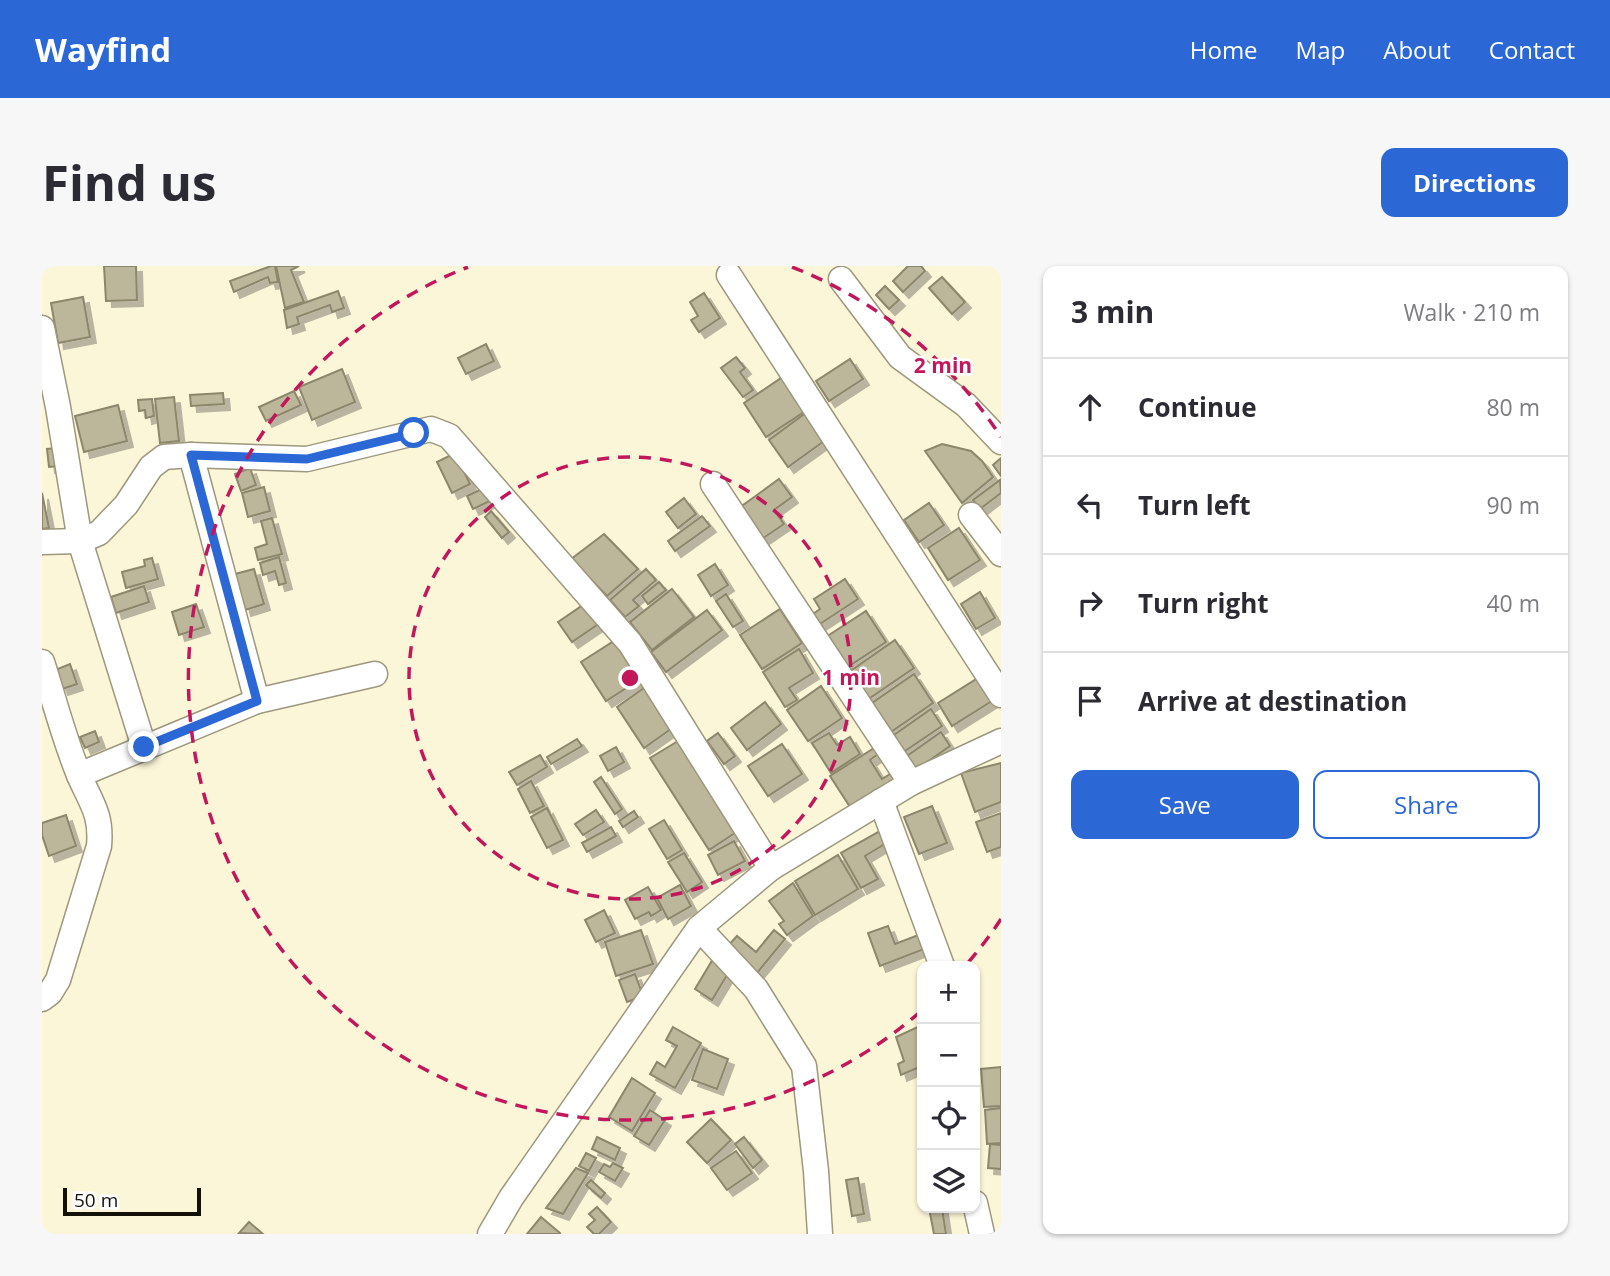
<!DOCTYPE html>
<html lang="en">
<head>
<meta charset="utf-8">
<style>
  body { margin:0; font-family:"Open Sans",sans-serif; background:#f7f7f7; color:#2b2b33 }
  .controls { position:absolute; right:21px; bottom:21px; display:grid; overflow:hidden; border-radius:14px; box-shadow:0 2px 5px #0004 }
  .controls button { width:63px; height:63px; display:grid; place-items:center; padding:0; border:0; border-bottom:2px solid #e1e1e2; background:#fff; color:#2b2b33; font:35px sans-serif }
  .scale { position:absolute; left:21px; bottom:18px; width:138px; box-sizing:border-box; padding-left:7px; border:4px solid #141108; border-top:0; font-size:19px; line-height:24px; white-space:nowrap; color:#141108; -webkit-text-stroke:5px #fff; paint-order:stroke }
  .stop { position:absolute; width:21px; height:21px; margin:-16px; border:5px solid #2b68d5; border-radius:50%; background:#fff }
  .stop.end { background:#2b68d5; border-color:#fff; box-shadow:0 2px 7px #0008 }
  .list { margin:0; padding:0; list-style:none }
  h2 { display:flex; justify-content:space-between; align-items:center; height:91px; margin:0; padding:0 28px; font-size:30px }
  h2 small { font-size:23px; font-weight:400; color:#7c7c81 }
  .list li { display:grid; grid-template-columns:46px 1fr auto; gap:21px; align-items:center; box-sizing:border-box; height:98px; padding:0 28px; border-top:2px solid #e1e1e2 }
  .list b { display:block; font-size:26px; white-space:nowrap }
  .list em { font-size:23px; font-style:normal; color:#7c7c81 }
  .actions { display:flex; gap:14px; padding:21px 28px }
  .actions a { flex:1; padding:16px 0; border:2px solid #2b68d5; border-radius:14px; text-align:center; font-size:24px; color:#2b68d5 }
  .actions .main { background:#2b68d5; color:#fff }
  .icon { flex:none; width:38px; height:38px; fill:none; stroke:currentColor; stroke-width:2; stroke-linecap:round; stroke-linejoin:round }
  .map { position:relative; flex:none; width:959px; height:968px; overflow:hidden; border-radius:14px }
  header { display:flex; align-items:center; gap:42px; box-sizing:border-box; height:98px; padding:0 35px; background:#2b68d5; color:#fff }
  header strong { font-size:33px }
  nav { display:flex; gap:38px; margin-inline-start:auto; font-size:24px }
  .intro { display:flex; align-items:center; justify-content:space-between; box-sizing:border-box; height:168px; padding:0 42px }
  h1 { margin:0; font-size:49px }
  .button { padding:18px 32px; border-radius:14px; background:#2b68d5; color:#fff; font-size:24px; font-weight:700 }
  main { display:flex; gap:42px; padding:0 42px }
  aside { flex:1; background:#fff; border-radius:14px; box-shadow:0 2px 5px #0004 }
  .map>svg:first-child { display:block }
  .building { fill:#bcb69b; stroke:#8c866c; stroke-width:2; filter:url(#shadow) }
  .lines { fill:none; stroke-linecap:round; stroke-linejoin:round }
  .minor-casing { stroke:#9d977d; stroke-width:27 }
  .minor { stroke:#fff; stroke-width:24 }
  .route { stroke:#2b68d5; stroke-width:9 }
  .ring { fill:none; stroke:#c2185b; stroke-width:3.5; stroke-dasharray:12 9 }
  .centre { fill:#c2185b; stroke:#fff; stroke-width:3.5 }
  .ring-label { font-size:21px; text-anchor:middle; font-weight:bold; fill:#c2185b; stroke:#fff; stroke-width:5; stroke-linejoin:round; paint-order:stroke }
</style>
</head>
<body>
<header>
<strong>Wayfind</strong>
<nav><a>Home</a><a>Map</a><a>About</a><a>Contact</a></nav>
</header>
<div class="intro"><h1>Find us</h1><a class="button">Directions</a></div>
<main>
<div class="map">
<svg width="959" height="968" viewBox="0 0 959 968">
  <defs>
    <filter id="shadow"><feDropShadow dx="6" dy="6" stdDeviation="0" flood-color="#0004"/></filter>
  </defs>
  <rect width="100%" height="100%" fill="#fcf6d9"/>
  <g class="building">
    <polygon points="62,0 94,0 95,34 64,35"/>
    <polygon points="229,0 233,0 236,16 228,17 226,11 192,26 188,15"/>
    <polygon points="234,0 257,0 249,4 262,36 243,42"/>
    <polygon points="866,0 879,0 883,5 861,26 851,15"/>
    <polygon points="900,11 923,36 910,48 887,22"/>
    <polygon points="843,20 857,34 847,43 834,29"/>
    <polygon points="296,25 302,42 290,46 288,39 255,51 257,58 245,62 242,44"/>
    <polygon points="662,27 678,52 657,66 649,54 656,50 648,36"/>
    <polygon points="41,31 48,71 16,77 9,37"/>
    <polygon points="444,78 452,95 424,108 416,92"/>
    <polygon points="694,91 703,102 698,106 711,124 701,131 679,102"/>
    <polygon points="808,93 821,113 787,135 774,115"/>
    <polygon points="300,103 313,136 270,154 257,121"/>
    <polygon points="745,108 768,142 724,171 702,137"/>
    <polygon points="252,125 259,139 224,155 217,141"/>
    <polygon points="181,127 182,138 149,140 148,129"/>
    <polygon points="132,131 137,175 118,177 113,133"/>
    <polygon points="110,133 112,150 104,152 103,144 97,145 96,134"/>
    <polygon points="76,139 85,175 42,186 33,150"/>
    <polygon points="765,146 785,173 746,201 727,174"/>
    <polygon points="900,178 929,185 940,195 951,211 920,237 883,185"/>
    <polygon points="14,182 16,200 7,201 5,183"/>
    <polygon points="413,187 428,218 410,227 395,196"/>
    <polygon points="959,192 959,210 951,199"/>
    <polygon points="208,202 214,219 199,225 193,208"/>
    <polygon points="737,213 750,231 732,244 742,258 720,273 697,242"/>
    <polygon points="958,214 959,227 938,243 931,234"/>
    <polygon points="222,221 228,245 206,251 200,227"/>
    <polygon points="442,222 448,235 431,243 425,230"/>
    <polygon points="0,227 7,262 0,263"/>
    <polygon points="642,232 654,248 636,262 624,246"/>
    <polygon points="887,237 902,259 877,276 862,254"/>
    <polygon points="449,245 467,266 460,272 443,251"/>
    <polygon points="660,250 668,260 633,285 626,275"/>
    <polygon points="230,252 240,288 216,294 213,282 225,278 219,255"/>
    <polygon points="917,262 938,294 906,314 886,282"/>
    <polygon points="562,268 596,303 565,330 529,293"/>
    <polygon points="237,291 244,317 237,319 233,305 221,309 218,297"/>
    <polygon points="110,292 116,313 84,322 80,306 103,300 102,294"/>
    <polygon points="673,298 686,319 669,330 656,309"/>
    <polygon points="212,303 222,338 203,344 193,308"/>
    <polygon points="604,303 614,314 591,334 597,340 583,351 568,334"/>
    <polygon points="803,313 816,333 778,358 771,348 778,343 772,333"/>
    <polygon points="617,316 624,324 606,338 600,330"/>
    <polygon points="102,320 107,336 74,347 69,331"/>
    <polygon points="630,323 652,351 610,384 588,356"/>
    <polygon points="938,326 953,352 934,363 919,338"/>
    <polygon points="684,328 701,355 691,361 674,335"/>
    <polygon points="544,337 558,357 530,376 516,356"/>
    <polygon points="154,338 162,361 137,369 130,346"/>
    <polygon points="738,343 760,377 720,403 698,369"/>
    <polygon points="665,344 680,364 624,406 609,386"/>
    <polygon points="824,345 844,376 804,402 784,371"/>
    <polygon points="853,374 872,402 825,434 807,406"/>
    <polygon points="572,375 597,414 564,435 539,396"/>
    <polygon points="757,383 771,407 747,422 755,434 743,441 721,406"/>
    <polygon points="28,398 35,418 20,423 13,404"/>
    <polygon points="872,408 891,437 846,468 827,439"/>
    <polygon points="936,412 950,435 910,460 896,437"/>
    <polygon points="609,417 636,458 602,482 575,441"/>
    <polygon points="779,420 800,452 766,475 745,444"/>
    <polygon points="723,436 739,458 705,484 689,462"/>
    <polygon points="889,443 900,460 860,487 849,471"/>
    <polygon points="53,465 57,476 43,482 38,471"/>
    <polygon points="899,466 908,480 871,506 862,492"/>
    <polygon points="676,467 693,490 682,498 665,475"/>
    <polygon points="787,467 795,479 808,471 818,488 789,507 770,477"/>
    <polygon points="641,472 699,563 667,584 608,492"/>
    <polygon points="535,473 540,480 509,498 505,491"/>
    <polygon points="740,478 760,508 726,530 706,500"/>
    <polygon points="574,481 582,496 566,505 558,490"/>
    <polygon points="832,482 836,488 828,494 840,513 848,508 856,518 812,547 788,510"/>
    <polygon points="498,489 505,501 475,519 467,506"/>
    <polygon points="959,497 959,536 933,546 919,507"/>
    <polygon points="559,511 580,543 573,548 552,516"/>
    <polygon points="489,515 502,540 488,547 476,523"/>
    <polygon points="890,540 905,577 877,588 862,551"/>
    <polygon points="505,542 521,574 505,582 489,551"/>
    <polygon points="554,544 562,556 541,569 533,558"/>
    <polygon points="592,545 596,551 581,561 577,555"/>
    <polygon points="959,547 959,581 945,586 934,556"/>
    <polygon points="24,549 34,580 7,590 0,569 0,557"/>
    <polygon points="622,554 640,584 625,593 607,563"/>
    <polygon points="569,561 574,570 545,586 540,577"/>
    <polygon points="840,564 846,576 823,590 836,613 819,622 799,587"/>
    <polygon points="692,575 703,595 676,609 666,589"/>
    <polygon points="642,587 660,616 645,626 626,596"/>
    <polygon points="796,589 816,623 773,649 753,615"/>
    <polygon points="751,617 771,650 745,669 737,658 742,655 727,635"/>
    <polygon points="638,619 649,640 626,653 615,632"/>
    <polygon points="606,621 619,644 609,650 607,646 593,653 583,634"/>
    <polygon points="562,644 573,667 554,676 543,654"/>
    <polygon points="846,660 853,678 879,668 885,682 838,700 826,667"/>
    <polygon points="599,664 611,698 574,710 563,676"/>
    <polygon points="732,664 743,673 715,707 685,681 695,670 714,686"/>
    <polygon points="671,693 688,704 670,734 653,723"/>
    <polygon points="593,708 601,730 585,736 577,714"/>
    <polygon points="880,759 880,800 859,809 856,798 862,795 854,771"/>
    <polygon points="631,761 659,777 633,822 608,808 615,796 623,801 635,780 624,774"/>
    <polygon points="661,783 686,793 675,823 650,814"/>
    <polygon points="959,801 959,840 942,841 939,803"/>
    <polygon points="590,812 613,827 590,865 567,851"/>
    <polygon points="959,842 959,877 945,878 943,844"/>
    <polygon points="608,844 623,854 607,879 592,870"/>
    <polygon points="669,853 689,874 665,897 645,876"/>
    <polygon points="555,871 578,882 573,894 550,883"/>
    <polygon points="702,871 720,894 711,902 693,878"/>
    <polygon points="948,878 959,879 959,903 946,902"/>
    <polygon points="694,885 710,907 685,924 669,902"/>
    <polygon points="544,887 554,892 547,905 537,900"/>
    <polygon points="571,897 581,902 573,915 557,906 562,898 568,901"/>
    <polygon points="534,902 546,907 521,948 504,942"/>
    <polygon points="816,912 822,948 810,950 804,914"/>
    <polygon points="549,914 563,927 559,932 544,919"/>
    <polygon points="555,941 569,956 557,968 552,968 545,961 553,954 547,948"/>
    <polygon points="887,942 900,942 904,968 892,968"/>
    <polygon points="499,951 518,967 517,968 485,968"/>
    <polygon points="207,956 221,968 197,967"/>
  </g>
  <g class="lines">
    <g class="minor-casing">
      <g id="minor">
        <polyline points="687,9 959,429"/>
        <polyline points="799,13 858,91 924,139 959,176"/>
        <polyline points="0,62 16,141 38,275 102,481"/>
        <polyline points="149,189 215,435"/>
        <polyline points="671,218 869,517"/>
        <polyline points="929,249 959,288"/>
        <polyline points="0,276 38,275 57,267 84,239 109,201 122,191 149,189 265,193 389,163 407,170 588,377 729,602"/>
        <path d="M 0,396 C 12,433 22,473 37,509 C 49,537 60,548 57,580 L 16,714 L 8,727 L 0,733"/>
        <polyline points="37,509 215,435 333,408"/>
        <polyline points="839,535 900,700"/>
        <polyline points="657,662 714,723 762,800 774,905 778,968"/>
        <polyline points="933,937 940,968"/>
        <polyline points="448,968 469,932 657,662 729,602 869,517 959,475"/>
      </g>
    </g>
    <use href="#minor" class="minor"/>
  </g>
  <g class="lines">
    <polyline class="route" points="102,481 215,435 149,189 265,193 372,167"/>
  </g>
  <g class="ring">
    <circle cx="588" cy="412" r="221"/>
    <path d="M959 653A442 442 0 0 1 924 699M878 746A442 442 0 1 1 426 1M750 1A442 442 0 0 1 959 171"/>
  </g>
  <circle cx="588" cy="412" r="10" class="centre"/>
  <g class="ring-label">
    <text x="901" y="107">2 min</text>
    <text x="809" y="419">1 min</text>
  </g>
</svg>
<div class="controls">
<button>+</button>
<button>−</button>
<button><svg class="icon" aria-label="locate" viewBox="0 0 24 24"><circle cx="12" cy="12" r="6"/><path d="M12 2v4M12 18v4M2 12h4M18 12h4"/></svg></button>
<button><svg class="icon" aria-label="layers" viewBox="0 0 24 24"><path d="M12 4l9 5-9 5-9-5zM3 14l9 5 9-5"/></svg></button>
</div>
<div class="scale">50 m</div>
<div class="stop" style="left:372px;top:167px"></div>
<div class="stop end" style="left:102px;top:481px"></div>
</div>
<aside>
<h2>3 min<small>Walk · 210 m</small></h2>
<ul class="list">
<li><svg class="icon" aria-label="ahead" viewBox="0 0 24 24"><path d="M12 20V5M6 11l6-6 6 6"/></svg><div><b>Continue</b></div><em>80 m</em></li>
<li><svg class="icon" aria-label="left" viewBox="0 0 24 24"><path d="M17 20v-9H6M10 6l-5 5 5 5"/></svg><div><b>Turn left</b></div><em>90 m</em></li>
<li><svg class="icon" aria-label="right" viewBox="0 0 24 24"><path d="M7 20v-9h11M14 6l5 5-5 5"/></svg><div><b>Turn right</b></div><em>40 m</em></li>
<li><svg class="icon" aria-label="arrive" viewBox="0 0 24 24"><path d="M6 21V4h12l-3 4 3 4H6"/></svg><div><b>Arrive at destination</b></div></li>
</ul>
<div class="actions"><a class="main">Save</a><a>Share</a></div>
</aside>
</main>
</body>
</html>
